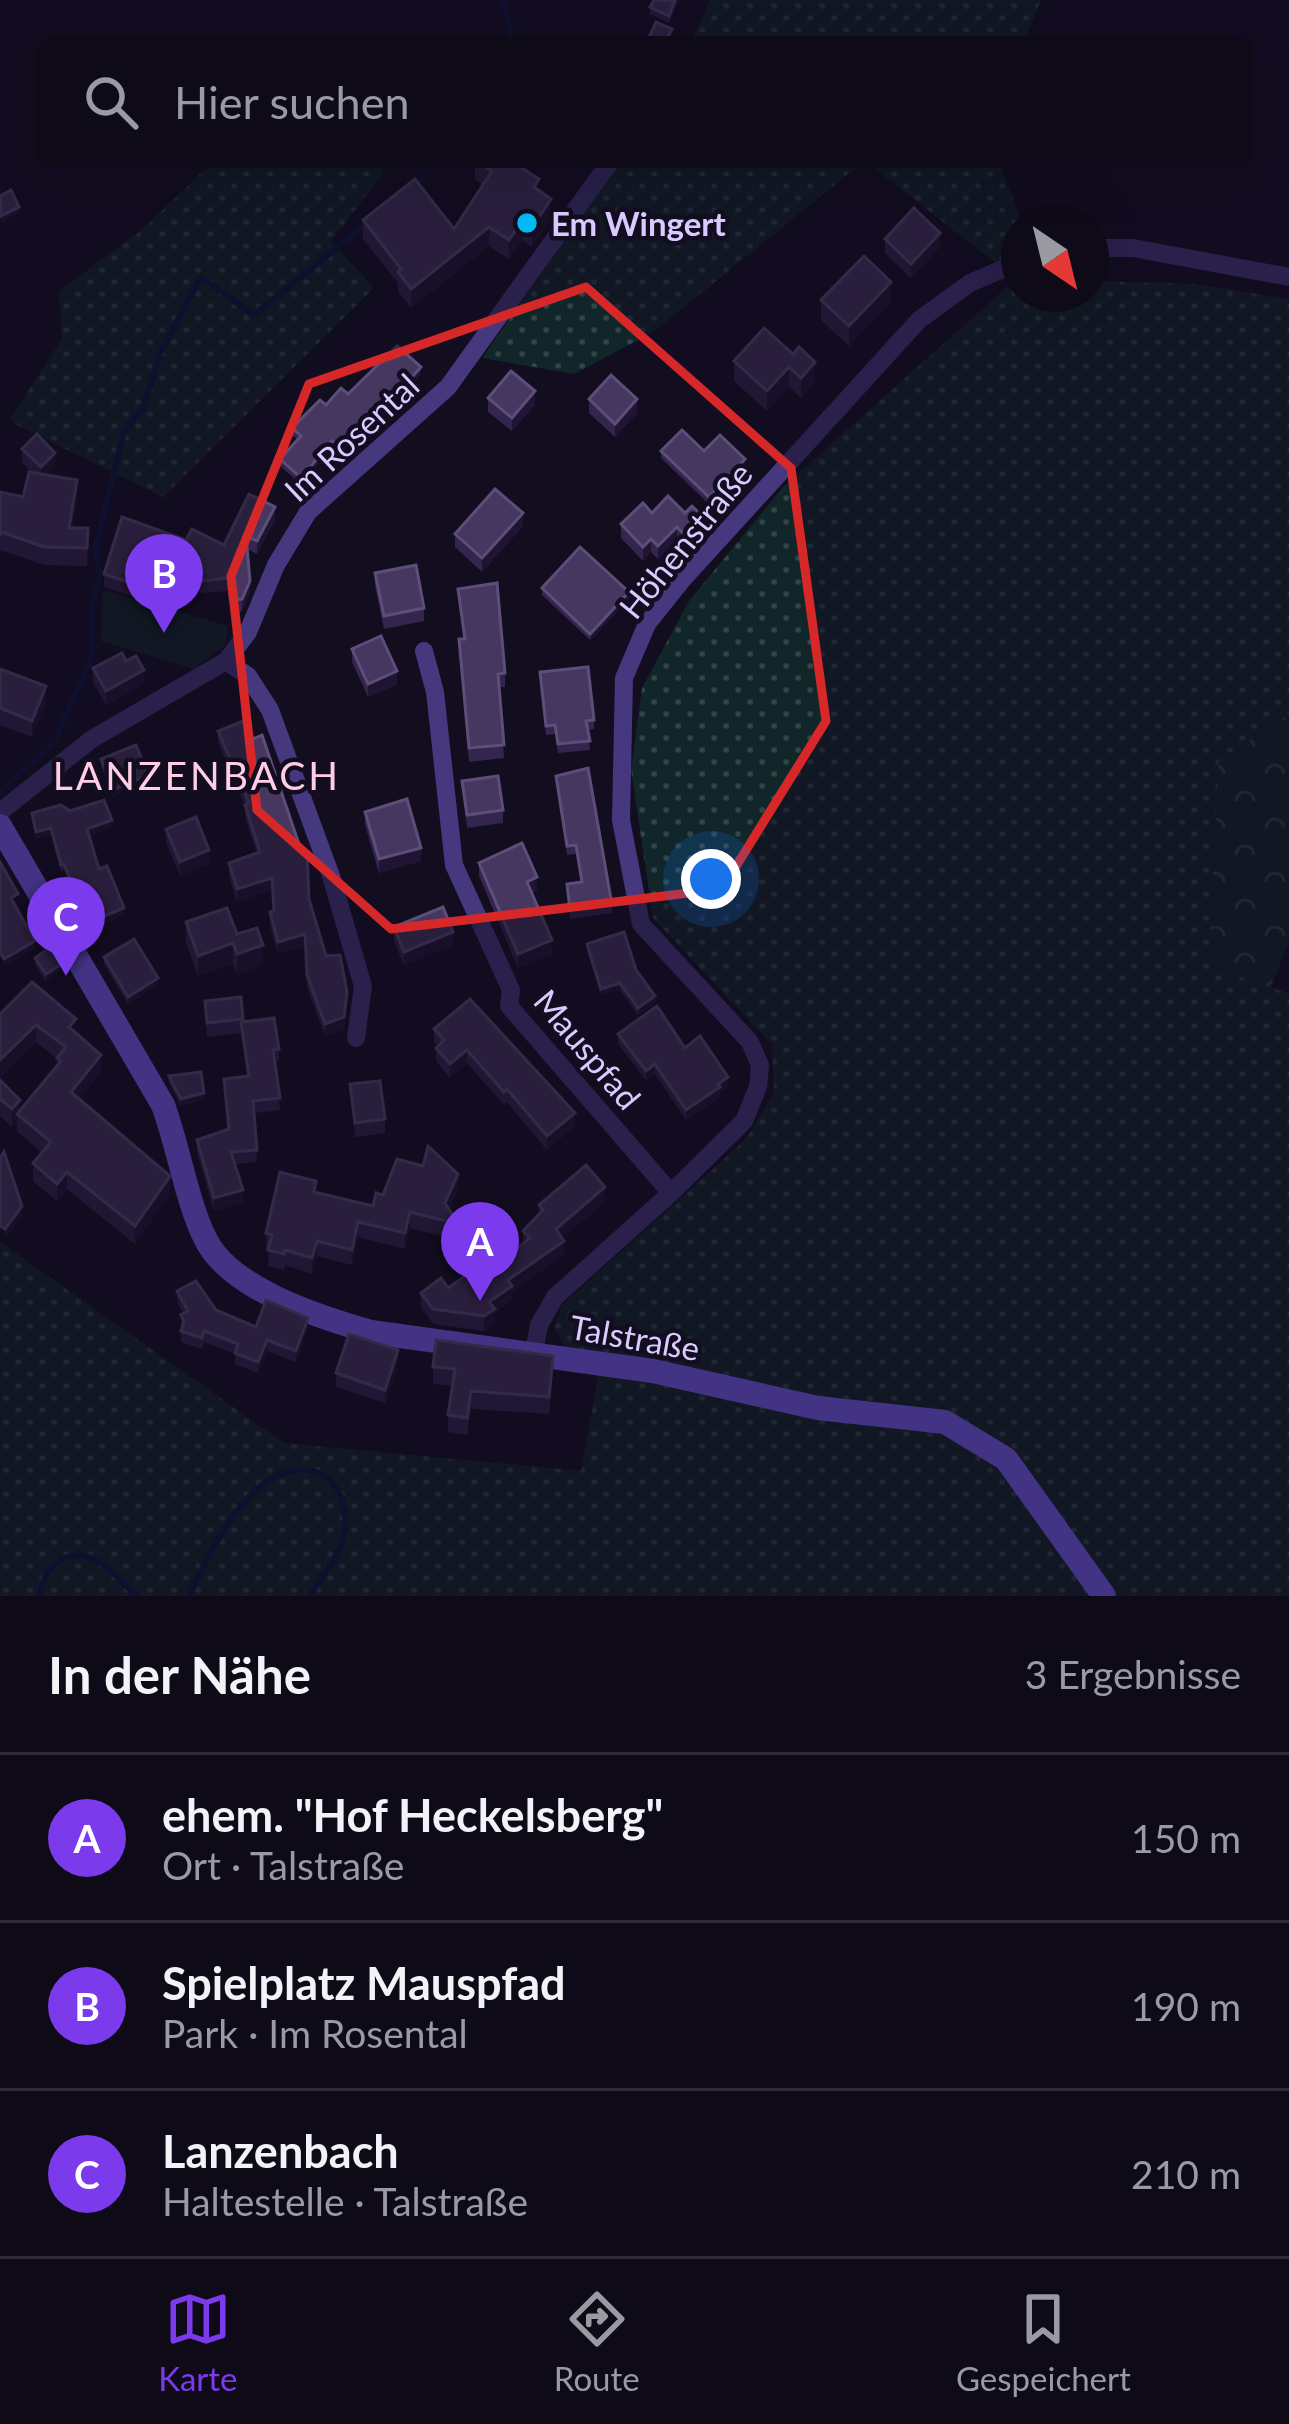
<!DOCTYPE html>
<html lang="de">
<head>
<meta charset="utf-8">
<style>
  body { margin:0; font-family:Lato,sans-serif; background:#171321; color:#f1f3f6 }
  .compass { position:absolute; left:1001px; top:204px; width:108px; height:108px; border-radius:50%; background:#0e0a18; box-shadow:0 12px 48px #0002; rotate:145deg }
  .you { position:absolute; left:711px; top:879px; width:42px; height:42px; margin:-30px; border:9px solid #fff; border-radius:50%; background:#1a73e8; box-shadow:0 0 0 18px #1a73e833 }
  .badge { display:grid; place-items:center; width:78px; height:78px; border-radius:50%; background:#7c3aed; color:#fff; font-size:39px; font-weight:700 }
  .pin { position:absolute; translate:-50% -99px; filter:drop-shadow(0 3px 6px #0008) }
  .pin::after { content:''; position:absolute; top:63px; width:42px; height:36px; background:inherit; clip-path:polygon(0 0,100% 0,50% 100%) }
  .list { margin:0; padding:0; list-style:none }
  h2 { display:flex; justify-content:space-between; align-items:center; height:156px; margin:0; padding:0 48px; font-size:51px }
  h2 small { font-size:39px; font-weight:400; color:#9b9aa2 }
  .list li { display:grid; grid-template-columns:78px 1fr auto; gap:36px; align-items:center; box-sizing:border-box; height:168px; padding:0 48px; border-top:3px solid #2e2b37 }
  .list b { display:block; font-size:45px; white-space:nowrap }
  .list p { margin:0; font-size:39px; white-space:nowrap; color:#9b9aa2 }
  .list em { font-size:39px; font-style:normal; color:#9b9aa2 }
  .icon { flex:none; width:66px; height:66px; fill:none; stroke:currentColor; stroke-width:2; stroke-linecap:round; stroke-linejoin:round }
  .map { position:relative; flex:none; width:1289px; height:1596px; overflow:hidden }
  .search { position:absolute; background:#0e0a18; box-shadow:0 12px 48px #0002; left:36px; right:36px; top:36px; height:132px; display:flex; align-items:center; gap:30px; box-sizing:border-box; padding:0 42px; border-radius:18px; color:#9b9aa2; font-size:45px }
  .sheet { height:660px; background:#0e0a18 }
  nav { display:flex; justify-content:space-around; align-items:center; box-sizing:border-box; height:168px; border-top:3px solid #2e2b37; background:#0e0a18; font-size:33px; color:#9b9aa2 }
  nav a { display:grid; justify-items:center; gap:6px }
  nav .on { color:#7c3aed }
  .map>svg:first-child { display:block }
  .grass { fill:url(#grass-dots) }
  .forest { fill:url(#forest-crowns) }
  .park { fill:#102629 }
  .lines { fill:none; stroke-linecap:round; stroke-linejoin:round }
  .stream { stroke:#09143c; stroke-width:6 }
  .street { stroke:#45387e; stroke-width:18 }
  .secondary { stroke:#7e63fe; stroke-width:24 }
  .wall { fill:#33254d }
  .shaded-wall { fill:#1f1433 }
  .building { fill:#453760; stroke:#5c4e79; stroke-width:3 }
  .marked { fill:none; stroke:#d62828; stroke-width:9; stroke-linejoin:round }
  .poi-dot { fill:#02b8f5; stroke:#130d20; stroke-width:4.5 }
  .labels { text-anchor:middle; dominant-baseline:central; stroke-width:9; stroke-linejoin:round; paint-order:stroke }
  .poi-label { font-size:33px; font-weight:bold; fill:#d9cbff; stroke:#130d20; text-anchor:start }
  .street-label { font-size:33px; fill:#d9cbff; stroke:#130d20 }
  .quarter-label { font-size:39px; letter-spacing:3px; fill:#ffcde5; stroke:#130d20 }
</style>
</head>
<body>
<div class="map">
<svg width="1289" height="1596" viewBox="0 0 1289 1596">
  <defs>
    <pattern id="grass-dots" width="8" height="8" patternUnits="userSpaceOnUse" patternTransform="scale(3)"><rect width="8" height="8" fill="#102629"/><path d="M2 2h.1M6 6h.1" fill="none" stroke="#324449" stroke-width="1.8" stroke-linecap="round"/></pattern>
    <pattern id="forest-crowns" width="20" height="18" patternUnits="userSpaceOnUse" patternTransform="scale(3)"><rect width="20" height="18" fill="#102629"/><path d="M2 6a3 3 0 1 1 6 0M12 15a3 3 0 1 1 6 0" fill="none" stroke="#324449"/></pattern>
  </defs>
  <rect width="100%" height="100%" fill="#130d20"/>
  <g class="grass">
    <polygon points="710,0 1041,0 1024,42 691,42"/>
    <polygon points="220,162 377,162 385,171 331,241 374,288 163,497 15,424 11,418 62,339 59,291 142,230 203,171"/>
    <polygon points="620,162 863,162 653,332 574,374 482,358"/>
    <polygon points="866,162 999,162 1019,215 1019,294 1091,294 1091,281 1197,284 1289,299 1289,941 1271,987 1289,994 1289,1596 0,1596 0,1242 284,1443 581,1471 598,1378 564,1344 554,1328 562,1305 746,1139 774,1093 772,1045 653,918 631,769 642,688 689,601 783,487 1016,279"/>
  </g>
  <polygon class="forest" points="1289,714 1289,941 1270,988 1208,964 1219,761"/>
  <polygon class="park" points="103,590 228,626 225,645 194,669 101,641"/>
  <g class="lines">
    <g class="stream">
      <polyline points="503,0 511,32 509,42"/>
      <polyline points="414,185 433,162"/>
      <polyline points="0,794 56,738 92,656 92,603 100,577 96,546 124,431 143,409 160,353 201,277 254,315 366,224"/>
      <path d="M 40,1596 C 43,1578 48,1566 65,1558 C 94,1546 117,1578 137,1596"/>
      <path d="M 189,1596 C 208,1557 231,1506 268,1481 C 316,1449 355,1488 343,1539 C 337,1561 320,1578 310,1596"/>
    </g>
    <g class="street">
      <polyline points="1091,248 1133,248 1289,277"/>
      <polyline points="424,651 435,692 454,865 511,990 509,1006 671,1193"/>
      <polyline points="226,661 248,676 270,710 331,876 363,986 356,1038"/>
      <polyline points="0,812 92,739 226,661 248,632 276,565 308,512 448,387 610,162"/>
      <polyline points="534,1352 539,1325 555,1297 671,1193 744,1121 758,1087 760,1065 750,1042 641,924 621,820 624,678 647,624 683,579 919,320 970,283 1019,262"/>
    </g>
    <path class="secondary" d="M 0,826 L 163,1105 C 178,1145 187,1202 205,1238 C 229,1289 319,1317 371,1332 L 653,1371 L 818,1408 L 945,1422 L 1006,1459 L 1104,1596"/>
  </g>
  <g class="wall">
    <polygon points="678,0 669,23 650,14 650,7"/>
    <polygon points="475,162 532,162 526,170 539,191 551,218 532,247 522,240 509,259 489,246 411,308 398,291 398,283 363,239 363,220 454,229 483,185 475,180"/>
    <polygon points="885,239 940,247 911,278 885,253"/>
    <polygon points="821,300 891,302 849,346 821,320"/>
    <polygon points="764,328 815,382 801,398 789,387 767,411 734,381 734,361"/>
    <polygon points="421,374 368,434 364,430 339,454 332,448 301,484 280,466 280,459 298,440 292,435 292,428 326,405 348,394"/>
    <polygon points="488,398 535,405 512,431 488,412"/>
    <polygon points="589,399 637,413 615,437 589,413"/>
    <polygon points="22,449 55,467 47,475 77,498 72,528 88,528 87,566 44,565 1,550 0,554 0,492 23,497 32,473 22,462"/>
    <polygon points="661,451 704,451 745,466 709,504 661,458"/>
    <polygon points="652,513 705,532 687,550 677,541 658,559 651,552 643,561 621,538 621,524"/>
    <polygon points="275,520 257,554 247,549 250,593 242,611 230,612 228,591 202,593 180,582 173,597 137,588 134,597 104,587 104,574 186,540 224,545"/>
    <polygon points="523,526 482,572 455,547 455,534"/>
    <polygon points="375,573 424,608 424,621 384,629 375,586"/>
    <polygon points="542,588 629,599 590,640 542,595"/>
    <polygon points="458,589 505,673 505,687 499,687 504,758 469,762 459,653 459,639 463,639"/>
    <polygon points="352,649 397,685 368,697 352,662"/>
    <polygon points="93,668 144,684 106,705 93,682"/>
    <polygon points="0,669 46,702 32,737 0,725"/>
    <polygon points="540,672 594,720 594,729 588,730 590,750 558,753 555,734 546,735"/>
    <polygon points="218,731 309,899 326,956 347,1004 344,1029 325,1036 307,987 305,946 278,954 270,925 270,912 273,911 272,890 237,902 229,876 229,863 257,854 245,817 245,806 218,743"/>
    <polygon points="101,759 148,782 113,796 101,766"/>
    <polygon points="556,776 612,905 612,913 570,919 567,884 581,882 576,854 567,855"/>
    <polygon points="462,781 503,810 503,823 467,828"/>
    <polygon points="70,811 112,826 89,836 99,869 124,915 88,930 64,870 61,871 51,835 36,839 32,820 32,813"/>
    <polygon points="365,812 421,861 379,873 365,825"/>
    <polygon points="166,829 209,864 180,876 166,842"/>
    <polygon points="479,863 537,891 532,893 552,954 518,968 479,876"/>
    <polygon points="186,922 237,934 263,965 237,975 233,964 198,976 186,942"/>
    <polygon points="394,927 453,945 404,965 394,941"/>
    <polygon points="587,944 636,970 655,1003 638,1015 620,990 601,995 587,951"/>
    <polygon points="104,957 158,985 128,1004 104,964"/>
    <polygon points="35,958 60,971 46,981 35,965"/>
    <polygon points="241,997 243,1022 279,1049 279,1061 275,1062 280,1110 254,1113 257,1162 235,1164 243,1202 214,1211 197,1152 197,1140 228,1129 224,1079 247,1076 241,1033 207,1037 205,1001"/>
    <polygon points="470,999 575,1126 547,1150 507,1102 504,1105 467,1063 450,1078 436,1061 436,1048 438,1046 434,1042 434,1029"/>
    <polygon points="0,1014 76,1033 101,1072 79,1099 170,1193 135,1244 67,1189 57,1201 33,1181 33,1163 42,1153 17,1131 17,1121 12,1127 0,1116 0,1079 20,1110 57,1066 57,1059 36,1042 0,1078"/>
    <polygon points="618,1034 685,1048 728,1087 720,1092 720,1097 686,1120 655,1074 646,1080 618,1044"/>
    <polygon points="169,1076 204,1100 181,1106 169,1083"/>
    <polygon points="350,1084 385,1119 385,1133 355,1137"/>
    <polygon points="458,1190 449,1210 458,1224 458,1240 410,1228 405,1249 358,1237 352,1265 317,1256 312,1274 285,1265 284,1270 268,1266 269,1250 266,1249 266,1233 316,1192 373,1206 383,1195"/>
    <polygon points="605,1202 562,1238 564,1255 512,1291 512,1300 495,1313 495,1324 484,1331 433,1324 421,1307 421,1293 448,1288 497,1264 523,1244 523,1231 539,1215 539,1205"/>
    <polygon points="177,1291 256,1327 308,1329 296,1362 267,1351 258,1373 235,1364 235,1354 204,1342 202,1349 181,1342 181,1315 183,1314 177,1302"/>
    <polygon points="398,1364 385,1403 336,1387 336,1373"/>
    <polygon points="433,1367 553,1374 549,1414 471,1409 467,1435 448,1432 448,1415 453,1386 433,1384"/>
  </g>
  <g class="shaded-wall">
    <polygon points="519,162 532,162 517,184 517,165"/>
    <polygon points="551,199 551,218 532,247 532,228"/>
    <polygon points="19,207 19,213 1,222 1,216"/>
    <polygon points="522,221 522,240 509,259 509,240"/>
    <polygon points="489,227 489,246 411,308 411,289"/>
    <polygon points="940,233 940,247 911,278 911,264"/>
    <polygon points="891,282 891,302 849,346 849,326"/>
    <polygon points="815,362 815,382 801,398 801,378"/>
    <polygon points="421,367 421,374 368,434 368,427"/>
    <polygon points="789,367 789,387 767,411 767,391"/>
    <polygon points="535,391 535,405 512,431 512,418"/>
    <polygon points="637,399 637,413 615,437 615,424"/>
    <polygon points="364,423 364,430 339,454 339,447"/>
    <polygon points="332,441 332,448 301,484 301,478"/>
    <polygon points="55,453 55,467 41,481 41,467"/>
    <polygon points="745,459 745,466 709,504 709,497"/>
    <polygon points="77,480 77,498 69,546 69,528"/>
    <polygon points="275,507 275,520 257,554 257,541"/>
    <polygon points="523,513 523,526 482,572 482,558"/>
    <polygon points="705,519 705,532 687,550 687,537"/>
    <polygon points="677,527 677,541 658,559 658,546"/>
    <polygon points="651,539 651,552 643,561 643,547"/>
    <polygon points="180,570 180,582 173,597 173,585"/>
    <polygon points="250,581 250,593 242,611 242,599"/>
    <polygon points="629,592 629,599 590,640 590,634"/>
    <polygon points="144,670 144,684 106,705 106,691"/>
    <polygon points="397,671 397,685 368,697 368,684"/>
    <polygon points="46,686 46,702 32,737 32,721"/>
    <polygon points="148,775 148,782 113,796 113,790"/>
    <polygon points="112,820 112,826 87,836 87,829"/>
    <polygon points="51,828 51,835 36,839 36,832"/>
    <polygon points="421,848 421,861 379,873 379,859"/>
    <polygon points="209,850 209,864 180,876 180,862"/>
    <polygon points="537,877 537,891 527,895 527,882"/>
    <polygon points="272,878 272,890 237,902 237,889"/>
    <polygon points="124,908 124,915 88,930 88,923"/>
    <polygon points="453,932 453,945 404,965 404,952"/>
    <polygon points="305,934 305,946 278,954 278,942"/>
    <polygon points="552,940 552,954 518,968 518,954"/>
    <polygon points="35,941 35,948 4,966 4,959"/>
    <polygon points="233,943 233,964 198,976 198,956"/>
    <polygon points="263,945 263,965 237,975 237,954"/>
    <polygon points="60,965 60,971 46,981 46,974"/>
    <polygon points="158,978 158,985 128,1004 128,997"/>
    <polygon points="620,983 620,990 601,995 601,989"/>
    <polygon points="347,992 344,1029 325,1036 325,1024"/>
    <polygon points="655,996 655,1003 638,1015 638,1008"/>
    <polygon points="36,1025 36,1042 0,1078 0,1060"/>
    <polygon points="467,1050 467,1063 450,1078 450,1064"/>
    <polygon points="101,1055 101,1072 71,1109 71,1092"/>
    <polygon points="655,1064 655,1074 646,1080 646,1071"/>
    <polygon points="728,1077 728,1087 720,1092 720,1097 686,1120 686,1110"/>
    <polygon points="204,1093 204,1100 181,1106 181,1099"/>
    <polygon points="20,1100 20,1116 17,1114 17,1121 12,1127 12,1109"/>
    <polygon points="575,1113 575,1126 547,1150 547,1136"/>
    <polygon points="67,1172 67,1189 57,1201 57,1184"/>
    <polygon points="458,1174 458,1190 445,1219 445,1203"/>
    <polygon points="170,1176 170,1193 135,1244 135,1226"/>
    <polygon points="605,1187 605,1202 556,1243 556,1229"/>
    <polygon points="243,1190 243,1202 214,1211 214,1198"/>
    <polygon points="22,1206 22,1217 5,1239 5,1229"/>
    <polygon points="410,1212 410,1228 405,1249 405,1233"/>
    <polygon points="358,1222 358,1237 352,1265 352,1250"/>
    <polygon points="317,1241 317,1256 312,1274 312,1258"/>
    <polygon points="564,1241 564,1255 512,1291 512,1300 495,1313 495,1324 484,1331 484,1316 489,1302 508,1280"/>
    <polygon points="308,1318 308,1329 296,1362 296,1351"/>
    <polygon points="267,1340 267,1351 258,1373 258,1362"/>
    <polygon points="398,1350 398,1364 385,1403 385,1390"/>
  </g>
  <g class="building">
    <polygon points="654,0 675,0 669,16 650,7"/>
    <polygon points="656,22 672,29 666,42 647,42"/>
    <polygon points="478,162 519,162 517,165 539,179 534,187 551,199 532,228 522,221 509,240 489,227 411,289 398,272 401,269 363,220 415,179 454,229 492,171"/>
    <polygon points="11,190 19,207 1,216 0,196"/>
    <polygon points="914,208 940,233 911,264 885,239"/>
    <polygon points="864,256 891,282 849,326 821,300"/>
    <polygon points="764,328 793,354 799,347 815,362 801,378 789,367 767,391 734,361"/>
    <polygon points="397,346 421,367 368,427 364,423 339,447 332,441 301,478 280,459 301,436 292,428 320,400 326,405 341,388 348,394"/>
    <polygon points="511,371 535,391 512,418 488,398"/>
    <polygon points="611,375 637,399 615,424 589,399"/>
    <polygon points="682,430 704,451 720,435 745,459 709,497 661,451"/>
    <polygon points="37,434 55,453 41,467 22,449"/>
    <polygon points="29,472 77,480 69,528 88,528 87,548 44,547 1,532 0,536 0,492 23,497"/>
    <polygon points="495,489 523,513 482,558 455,534"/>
    <polygon points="249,494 275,507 257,541 246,536 250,581 242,599 230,600 228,578 202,581 180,570 173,585 137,575 134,584 104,574 122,517 186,540 192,529 224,545"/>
    <polygon points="668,496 685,513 692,506 705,519 687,537 677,527 658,546 651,539 643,547 621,524 643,503 652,513"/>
    <polygon points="580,547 629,592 590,634 542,588"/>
    <polygon points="416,565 424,608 384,616 375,573"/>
    <polygon points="497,583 505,673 498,674 504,745 469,748 459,639 465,639 458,589"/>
    <polygon points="381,636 397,671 368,684 352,649"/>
    <polygon points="122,653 126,661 136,656 144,670 106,691 93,668"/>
    <polygon points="588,667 594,720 586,721 590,741 558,744 555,725 546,726 540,672"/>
    <polygon points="0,669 46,686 32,721 0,708"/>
    <polygon points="246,720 253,739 262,735 302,853 307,853 309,899 326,956 340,955 347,992 344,1017 325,1024 307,975 305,934 278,942 270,912 274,911 272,878 237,889 229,863 260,852 245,805 249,803 218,731"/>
    <polygon points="136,745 148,775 113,790 101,759"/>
    <polygon points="588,768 612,905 570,910 567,884 582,882 576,845 567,846 556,776"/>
    <polygon points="498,776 503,810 467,815 462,781"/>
    <polygon points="407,799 421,848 379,859 365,812"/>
    <polygon points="104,800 112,820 87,829 99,869 107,866 124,908 88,923 64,864 61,865 51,828 36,832 32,813 61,805 70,811"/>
    <polygon points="196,817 209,850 180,862 166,829"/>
    <polygon points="522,843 537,877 527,882 552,940 518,954 479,863"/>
    <polygon points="0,862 18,894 11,898 35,941 4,959 0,952"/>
    <polygon points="443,907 453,932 404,952 394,927"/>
    <polygon points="227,908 237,934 257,928 263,945 237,954 233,943 198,956 186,922"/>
    <polygon points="624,932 636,970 655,996 638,1008 620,983 601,989 587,944"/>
    <polygon points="134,939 158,978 128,997 104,957"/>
    <polygon points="49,948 60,965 46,974 35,958"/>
    <polygon points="32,982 76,1019 69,1027 101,1055 71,1092 170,1176 135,1226 67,1172 57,1184 33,1163 51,1142 17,1114 61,1061 57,1058 66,1047 36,1025 0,1060 0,1014"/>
    <polygon points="241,997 243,1019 207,1023 205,1001"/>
    <polygon points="470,999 575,1113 547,1136 507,1089 504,1092 467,1050 450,1064 436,1048 444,1040 434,1029"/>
    <polygon points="657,1006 685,1048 700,1036 728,1077 718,1084 720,1087 686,1110 655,1064 646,1071 618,1034"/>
    <polygon points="274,1018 279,1049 273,1050 280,1098 253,1101 257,1150 231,1152 243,1190 214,1198 197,1140 229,1129 224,1079 249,1076 241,1022"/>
    <polygon points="201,1072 204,1093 181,1099 169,1076"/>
    <polygon points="0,1080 20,1100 12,1109 0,1099"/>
    <polygon points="380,1081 385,1119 355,1123 350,1084"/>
    <polygon points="428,1146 458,1174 445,1203 458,1224 410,1212 405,1233 358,1222 352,1250 317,1241 312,1258 285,1250 284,1254 268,1250 272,1235 266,1233 280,1172 316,1181 314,1192 373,1206 376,1193 383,1195 397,1159 423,1166"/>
    <polygon points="4,1152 22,1206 5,1229 0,1226 0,1158"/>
    <polygon points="586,1165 605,1187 556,1229 564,1241 508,1280 512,1286 489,1302 495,1309 484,1316 433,1309 421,1293 441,1278 448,1288 492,1257 497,1264 530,1238 523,1231 543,1210 539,1205"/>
    <polygon points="196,1281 216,1310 256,1327 266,1300 308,1318 296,1351 267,1340 258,1362 235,1353 238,1344 204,1331 202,1338 181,1331 184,1322 181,1315 188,1311 177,1291"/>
    <polygon points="349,1334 398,1350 385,1390 336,1373"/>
    <polygon points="436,1340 553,1356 549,1397 471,1391 467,1418 448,1415 455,1369 433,1367"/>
  </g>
  <path d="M0 0H1289V1596H0ZM 586,287 L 791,468 L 826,721 L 722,889 L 391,929 L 257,810 L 231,576 L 309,384 Z" fill="#130d20" fill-opacity=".55" fill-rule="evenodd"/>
  <path class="marked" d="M 586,287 L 791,468 L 826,721 L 722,889 L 391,929 L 257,810 L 231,576 L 309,384 Z"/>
  <circle class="poi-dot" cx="527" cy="223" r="12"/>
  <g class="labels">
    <g class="poi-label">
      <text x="551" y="223">Em Wingert</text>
    </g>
    <g class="street-label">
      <text transform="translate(351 437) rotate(-43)">Im Rosental</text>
      <text transform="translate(685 540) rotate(-51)">Höhenstraße</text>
      <text transform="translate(588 1049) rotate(50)">Mauspfad</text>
      <text transform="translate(635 1337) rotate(10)">Talstraße</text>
    </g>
    <g class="quarter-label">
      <text x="197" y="775">LANZENBACH</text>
    </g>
  </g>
</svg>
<svg class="compass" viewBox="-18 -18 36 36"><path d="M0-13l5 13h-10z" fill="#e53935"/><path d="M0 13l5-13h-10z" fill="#9b9aa2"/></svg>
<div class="you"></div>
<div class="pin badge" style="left:480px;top:1301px">A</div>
<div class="pin badge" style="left:164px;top:633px">B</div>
<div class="pin badge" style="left:66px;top:976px">C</div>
<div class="search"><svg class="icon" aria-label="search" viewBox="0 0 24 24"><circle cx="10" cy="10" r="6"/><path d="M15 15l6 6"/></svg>Hier suchen</div>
</div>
<section class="sheet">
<h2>In der Nähe<small>3 Ergebnisse</small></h2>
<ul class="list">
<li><span class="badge">A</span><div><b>ehem. &quot;Hof Heckelsberg&quot;</b><p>Ort · Talstraße</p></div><em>150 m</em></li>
<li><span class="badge">B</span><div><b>Spielplatz Mauspfad</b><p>Park · Im Rosental</p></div><em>190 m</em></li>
<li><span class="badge">C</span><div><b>Lanzenbach</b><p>Haltestelle · Talstraße</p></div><em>210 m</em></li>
</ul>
</section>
<nav>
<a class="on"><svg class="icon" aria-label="map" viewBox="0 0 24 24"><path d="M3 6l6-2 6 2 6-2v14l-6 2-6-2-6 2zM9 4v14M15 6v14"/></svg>Karte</a>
<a><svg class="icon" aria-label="directions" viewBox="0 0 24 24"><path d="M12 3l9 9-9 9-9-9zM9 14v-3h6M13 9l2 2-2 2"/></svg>Route</a>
<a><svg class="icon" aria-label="saved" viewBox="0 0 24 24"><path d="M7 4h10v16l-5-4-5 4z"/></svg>Gespeichert</a>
</nav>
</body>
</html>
